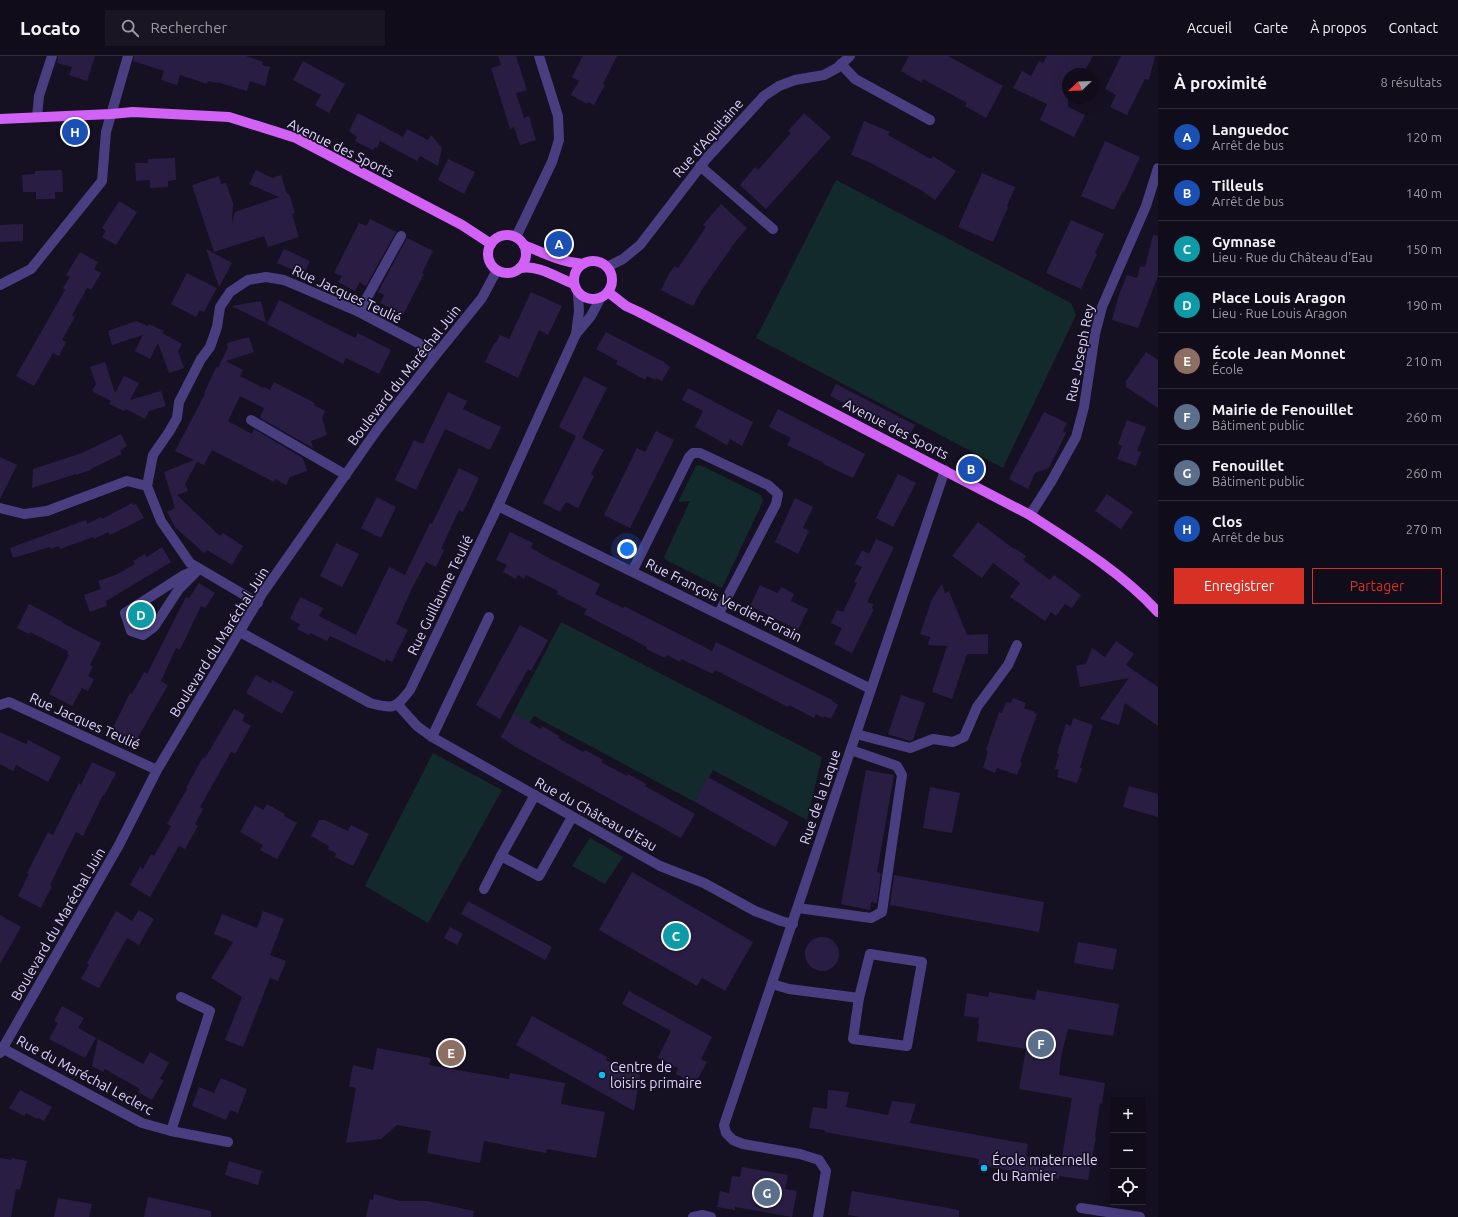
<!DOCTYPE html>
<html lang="fr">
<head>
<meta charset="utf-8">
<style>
  body { margin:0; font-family:Ubuntu,sans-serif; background:#191523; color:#f1f3f6 }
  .controls { position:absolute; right:12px; bottom:12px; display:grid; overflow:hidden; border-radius:0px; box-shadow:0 4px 16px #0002 }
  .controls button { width:36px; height:36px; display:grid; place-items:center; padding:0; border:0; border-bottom:1px solid #302c39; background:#100c1a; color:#f1f3f6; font:20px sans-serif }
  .compass { position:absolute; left:1062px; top:12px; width:36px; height:36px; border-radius:50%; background:#100c1a; box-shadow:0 4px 16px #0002; rotate:247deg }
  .you { position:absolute; left:627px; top:493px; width:14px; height:14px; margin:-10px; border:3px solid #fff; border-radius:50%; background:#1a73e8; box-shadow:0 0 0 6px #1a73e833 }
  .badge { display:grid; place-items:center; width:26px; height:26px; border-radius:50%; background:#d93025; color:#fff; font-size:13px; font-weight:700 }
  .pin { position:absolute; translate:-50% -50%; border:2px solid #fff; box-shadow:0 1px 4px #0006 }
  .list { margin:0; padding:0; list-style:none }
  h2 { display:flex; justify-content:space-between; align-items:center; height:52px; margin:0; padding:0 16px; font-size:17px }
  h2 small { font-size:13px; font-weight:400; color:#9c9ba2 }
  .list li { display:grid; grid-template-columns:26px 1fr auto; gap:12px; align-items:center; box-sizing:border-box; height:56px; padding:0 16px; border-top:1px solid #302c39 }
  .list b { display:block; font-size:15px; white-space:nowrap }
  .list p { margin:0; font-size:13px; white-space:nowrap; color:#9c9ba2 }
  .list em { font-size:13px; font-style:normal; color:#9c9ba2 }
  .actions { display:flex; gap:8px; padding:12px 16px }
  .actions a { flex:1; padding:9px 0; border:1px solid #d93025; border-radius:0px; text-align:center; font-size:14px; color:#d93025 }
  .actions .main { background:#d93025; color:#fff }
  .icon { flex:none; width:22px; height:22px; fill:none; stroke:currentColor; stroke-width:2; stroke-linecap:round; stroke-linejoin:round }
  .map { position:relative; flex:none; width:1158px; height:1161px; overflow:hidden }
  header { display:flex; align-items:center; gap:24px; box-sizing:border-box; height:56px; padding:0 20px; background:#100c1a; border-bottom:1px solid #302c39 }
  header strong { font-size:19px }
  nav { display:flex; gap:22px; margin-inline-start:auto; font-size:14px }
  .search { width:280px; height:36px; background:#191523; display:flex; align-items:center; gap:10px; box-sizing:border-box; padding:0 14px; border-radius:0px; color:#9c9ba2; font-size:15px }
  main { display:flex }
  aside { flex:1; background:#100c1a }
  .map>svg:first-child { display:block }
  .green { fill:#132a2d }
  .building { fill:#2a1d43 }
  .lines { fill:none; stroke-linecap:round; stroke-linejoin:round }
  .minor { stroke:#493e7f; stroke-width:10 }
  .major { stroke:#d262f6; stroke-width:10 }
  .poi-dot { fill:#0ebbef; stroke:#161023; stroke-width:1.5 }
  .labels { text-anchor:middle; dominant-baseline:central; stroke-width:3.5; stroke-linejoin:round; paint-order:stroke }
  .street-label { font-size:14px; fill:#ded4fc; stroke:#161023 }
  .poi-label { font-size:14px; fill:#ded4fc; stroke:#161023; text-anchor:start }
</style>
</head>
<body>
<header>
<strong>Locato</strong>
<div class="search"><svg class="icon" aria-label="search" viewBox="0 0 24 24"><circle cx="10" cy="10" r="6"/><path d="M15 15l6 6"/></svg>Rechercher</div>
<nav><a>Accueil</a><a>Carte</a><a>À propos</a><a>Contact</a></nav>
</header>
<main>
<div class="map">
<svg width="1158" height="1161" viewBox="0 0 1158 1161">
  <rect width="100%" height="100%" fill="#161023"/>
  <g class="green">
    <polygon points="836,124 1071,247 1076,259 1003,412 756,282"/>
    <polygon points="700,409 761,439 763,445 722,532 666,504 664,501 690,445 679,446 679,444 696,410"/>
    <polygon points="561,566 822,701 807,764 713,714 695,746 534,660 514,690 501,681"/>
    <polygon points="433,697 502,734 428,867 365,830"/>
    <polygon points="590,782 623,801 605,828 572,810"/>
  </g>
  <g class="building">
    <polygon points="58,0 95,0 87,25 69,19 72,11 57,7"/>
    <polygon points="134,0 246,0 263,6 262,9 270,11 265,30 250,25 247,35 217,26 217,27 208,25 207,28 180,19 177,29 161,24 164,15 133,5"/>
    <polygon points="498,0 516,0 527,34 516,37 524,62 529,60 536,84 520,89 514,71 510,73 491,12 501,9"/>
    <polygon points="583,0 617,0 603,28 605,29 594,49 588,46 587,48 571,39 579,25 572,21"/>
    <polygon points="909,0 948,0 1003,30 986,62 965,50 967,47 923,23 922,27 901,15"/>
    <polygon points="1047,0 1093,0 1083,18 1068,18 1068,51 1085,59 1074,81 1040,64 1047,48 1013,32 1022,15 1031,20 1039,5 1043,7"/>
    <polygon points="1121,0 1155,0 1149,24 1145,23 1127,59 1110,51 1116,39 1105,33"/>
    <polygon points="303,5 345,28 329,57 315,49 321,39 293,24"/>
    <polygon points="358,57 403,81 407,73 428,84 431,79 442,92 438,110 420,100 417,105 380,85 377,92 375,91 373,94 355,85 357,81 349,75"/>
    <polygon points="804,57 831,81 766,153 740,129 755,111 758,114 791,77 788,75"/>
    <polygon points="864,65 881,72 890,76 888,79 931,103 933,100 956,115 935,144 921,134 867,105 851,99"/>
    <polygon points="1105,85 1140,101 1124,136 1123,135 1114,154 1081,140"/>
    <polygon points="175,102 176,124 168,125 168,131 150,132 150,125 149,124 136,125 135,107 148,107 148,103"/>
    <polygon points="448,103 475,116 464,138 438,124"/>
    <polygon points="62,114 63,136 55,136 55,143 36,143 36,136 23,136 22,119 35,118 35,115"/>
    <polygon points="256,114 272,122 281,119 287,138 289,138 295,157 292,158 299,181 268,191 264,180 214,196 192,129 219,120 221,128 226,127 233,147 232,167 235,156 279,141 249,128"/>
    <polygon points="982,117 1015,131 1007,150 1008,151 993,186 958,171"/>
    <polygon points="119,145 137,156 116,189 102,181 106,175 102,172"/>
    <polygon points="721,148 747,172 736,185 701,235 693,250 661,234 669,218 675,210 678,212 706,171 703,169"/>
    <polygon points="370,163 396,176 366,230 360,226 355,235 338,226 342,220 334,217 359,167 367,170"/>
    <polygon points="1071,164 1104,178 1095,197 1097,198 1081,233 1046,217"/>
    <polygon points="23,168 23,185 0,186 0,169"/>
    <polygon points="1153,179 1158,180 1158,220 1138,272 1112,264 1118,242 1127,219 1137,222 1140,210 1145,211"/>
    <polygon points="407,182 433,195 422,217 424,218 403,259 380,247 384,239 378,236"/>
    <polygon points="206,193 232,207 219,231"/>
    <polygon points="284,193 310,205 304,219 277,207"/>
    <polygon points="80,196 98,206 94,213 101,217 91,234 87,232 72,259 75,261 62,284 66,286 59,300 53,297 34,330 16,320 65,234 63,232 70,221 66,219"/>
    <polygon points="187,217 217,232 204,256 200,254 196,261 171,248"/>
    <polygon points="531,236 562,250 548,279 539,274 518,322 485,306 495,286 496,287 500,279 509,283"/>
    <polygon points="279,244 355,282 358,277 391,294 379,318 346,302 343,308 267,268"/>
    <polygon points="261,245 266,267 232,250"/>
    <polygon points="136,265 148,270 149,268 164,275 162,277 182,288 178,295 184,312 169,317 158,287 150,303 135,295 143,279 112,289 108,275"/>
    <polygon points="606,276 664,306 670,311 662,325 656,322 655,324 647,320 645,324 616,308 618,305 596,293"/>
    <polygon points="249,281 254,296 226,305 243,314 240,320 263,332 264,331 270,334 274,326 315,347 314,349 325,355 322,362 327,379 311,385 313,392 260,362 264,352 240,340 228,365 252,378 254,373 303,402 307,415 290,421 286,429 275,423 274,426 212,394 204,409 197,406 185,428 188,435 177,439 220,480 223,477 243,490 232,509 207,494 204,497 175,471 167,456 175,452 164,416 194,404 175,395 205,338 204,338 216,311 218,312 228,291 227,287"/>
    <polygon points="1146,296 1158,304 1158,352 1126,331 1126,325"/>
    <polygon points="105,306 115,337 124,320 139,327 130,344 161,335 166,350 149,355 145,363 126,353 124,355 109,348 111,345 92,335 96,328 90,311"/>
    <polygon points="584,320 607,332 582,382 604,394 591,418 594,420 578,452 566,446 560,456 543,447 576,380 559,371"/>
    <polygon points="836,328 915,369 909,380 830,340"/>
    <polygon points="688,332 753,366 742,390 730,383 727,389 695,371 703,355 682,344"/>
    <polygon points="448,336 467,345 463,353 501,371 490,394 445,373 416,434 395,424 414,384 423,388"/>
    <polygon points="778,353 865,398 853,422 823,408 824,407 787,389 791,382 769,371"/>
    <polygon points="1044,356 1067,367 1063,375 1066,377 1049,412 1035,417 1028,433 1009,423"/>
    <polygon points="1127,364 1146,371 1137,395 1141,396 1136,410 1117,403 1122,390 1118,388"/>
    <polygon points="656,375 674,384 630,472 604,459 637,392 645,396"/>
    <polygon points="121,378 127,390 120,395 122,398 91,413 91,414 76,419 76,418 32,432 33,413 82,397"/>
    <polygon points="0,401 17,409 0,443"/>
    <polygon points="459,412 479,422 463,456 459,454 441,493 444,494 436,511 426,506 412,532 396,568 408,574 392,606 386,603 385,606 330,580 327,585 310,577 309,579 297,573 300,568 290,563 300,541 323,552 319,560 356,579 389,511 405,519 430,467 432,468"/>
    <polygon points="898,418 916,427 893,471 876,462"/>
    <polygon points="1107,438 1133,456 1121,473 1095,455"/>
    <polygon points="377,441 396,451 381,482 361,472"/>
    <polygon points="795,442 813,451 803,472 809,475 798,498 775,486"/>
    <polygon points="132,447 133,449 136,448 144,462 110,479 108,476 94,483 93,481 60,493 59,490 51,493 50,491 13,502 10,492 86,464 87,468 101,461 102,463"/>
    <polygon points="978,466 1014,493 1014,492 1026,500 1023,504 1050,524 1054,519 1081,539 1072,552 1065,548 1056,560 1051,556 1045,565 1010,541 1020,527 993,507 982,522 952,500"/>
    <polygon points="510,476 533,487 531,492 549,502 600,528 595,538 623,552 624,550 712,595 716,586 832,644 832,645 838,649 831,663 824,660 823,662 816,658 814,662 789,649 788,651 715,614 713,618 681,603 680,606 667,599 665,602 646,593 647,591 584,558 587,553 557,538 558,535 526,519 524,523 518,519 516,523 503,516 507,509 496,504"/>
    <polygon points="876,483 894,491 867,546 873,548 872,552 874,553 852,597 834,588 842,572 831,567 837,554 843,556 857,527 854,526 862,511 855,508 862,494 869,498"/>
    <polygon points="336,487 359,498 342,531 320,520"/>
    <polygon points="162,491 171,506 106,545 107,550 90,556 84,539 101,533 98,525 118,518 135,508 133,505 145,498 147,501"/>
    <polygon points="199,527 215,537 205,552 201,550 180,594 176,592 161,625 168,629 133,690 110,678 130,637 132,638 144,616 147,618 186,541 189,542"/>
    <polygon points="942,528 945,537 949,535 967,579 988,578 988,598 967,598 952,643 932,636 947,590 928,589 930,581 920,578 932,543"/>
    <polygon points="760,529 777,537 782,531 794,538 791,545 808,553 798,574 750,550"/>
    <polygon points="29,548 63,566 61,566 101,587 90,609 93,611 88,620 94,623 88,635 82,632 72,650 49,638 69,599 67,598 68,595 30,576 29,578 17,572"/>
    <polygon points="520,569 548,584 531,615 528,613 500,663 476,649"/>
    <polygon points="1116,585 1134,598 1126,609 1158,631 1158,670 1125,647 1119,669 1100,663 1129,622 1080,631 1076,610 1086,608 1092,592 1105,601"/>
    <polygon points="256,619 271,627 272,624 294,636 282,658 246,637"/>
    <polygon points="901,639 925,647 913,684 910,685 888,678"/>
    <polygon points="1013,642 1026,647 1024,652 1035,656 1034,657 1037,658 1020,706 1022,707 1017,719 997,712 995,717 983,712 988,695 986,694 999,656 1002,657 1006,646 1011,647"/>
    <polygon points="234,653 245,659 242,665 251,670 235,698 231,696 200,751 203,753 195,768 198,770 185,793 179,790 150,841 130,829 140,811 143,813 151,798 154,800 171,770 167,768 187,733 186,732 203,701 205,702"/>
    <polygon points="514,658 541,673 542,670 559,680 558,682 583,696 585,694 603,704 601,706 627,720 628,718 646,728 645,730 695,758 681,782 514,690 514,689 501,681"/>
    <polygon points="1073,662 1093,669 1080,712 1082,712 1077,727 1057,721 1059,714 1055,713 1059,698 1057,697 1066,668 1071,670"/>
    <polygon points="0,676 26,688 28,684 61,701 48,726 16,709 13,715 0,708"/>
    <polygon points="92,706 116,717 104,740 103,739 83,780 76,776 50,829 52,830 41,852 18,840 29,818 27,817 48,776 53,779 79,727 81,729"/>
    <polygon points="866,714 894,719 877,816 881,817 877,847 871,846 870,854 841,848"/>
    <polygon points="708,721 789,766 775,791 695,746"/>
    <polygon points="1129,730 1158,738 1158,761 1123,751"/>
    <polygon points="930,731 960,737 952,777 923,772"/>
    <polygon points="267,748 285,758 284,760 297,767 277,803 260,794 263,789 240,776 255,749 263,754"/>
    <polygon points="319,764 325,764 348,775 351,769 369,778 353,810 335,801 336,797 328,793 329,790 311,780"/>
    <polygon points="632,816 753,886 725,935 702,922 697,930 599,874"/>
    <polygon points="894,819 1044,846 1039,876 890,849"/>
    <polygon points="468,845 552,891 545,904 461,858"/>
    <polygon points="139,854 154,863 139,889 127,882 99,932 81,923 89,909 87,907 116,855 132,865"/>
    <polygon points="263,855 284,863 270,899 286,905 278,925 270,922 243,991 225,984 242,941 211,922 233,886 214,878 222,858 257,872"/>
    <polygon points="0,859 21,871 0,908"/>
    <polygon points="450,871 463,878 457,889 444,882"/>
    <circle cx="822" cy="898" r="17"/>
    <polygon points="1078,886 1117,893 1113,914 1074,907"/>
    <polygon points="1037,934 1119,948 1113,980 1068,973 1061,1001 1059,1019 1105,1027 1102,1048 1100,1047 1095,1081 1096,1081 1088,1124 1059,1120 1059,1123 978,1109 979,1103 824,1076 825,1074 809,1072 813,1051 827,1053 828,1034 849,1036 846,1051 888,1059 892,1045 916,1048 910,1067 1028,1088 1026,1100 1061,1106 1072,1042 1019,1033 1026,993 977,985 979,968 978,968 979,962 964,960 967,937 988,941 989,936 1035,944"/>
    <polygon points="629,935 712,981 701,1003 707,1006 695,1028 676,1018 678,1012 658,1002 671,975 622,948"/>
    <polygon points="62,950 84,962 78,972 96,982 85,1002 49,983 58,967 54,965"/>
    <polygon points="532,960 607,1001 606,1004 640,1019 634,1055 516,989"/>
    <polygon points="98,983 143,1008 150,996 169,1007 160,1023 164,1024 152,1044 138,1036 140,1033 105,1013 103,1016 92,1010"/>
    <polygon points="377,992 431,1002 429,1009 509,1023 510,1017 565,1027 561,1048 605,1056 596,1102 547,1093 546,1097 484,1085 480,1107 427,1097 431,1075 397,1069 381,1083 346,1087 356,1032 349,1030 353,1009 373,1014"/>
    <polygon points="221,1022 247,1033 238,1057 230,1054 226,1064 192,1050 199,1031 214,1037"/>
    <polygon points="20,1034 52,1051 44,1065 38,1062 37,1063 26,1057 24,1060 9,1052"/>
    <polygon points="0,1102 11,1104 12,1102 27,1105 20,1134 16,1133 11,1161 0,1161"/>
    <polygon points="229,1105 262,1115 258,1129 225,1119"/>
    <polygon points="742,1111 788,1119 785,1133 797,1135 792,1161 735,1151 735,1154 717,1151 720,1135 729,1137 732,1120 740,1121"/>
    <polygon points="852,1135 959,1154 959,1161 860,1161 848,1159"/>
    <polygon points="374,1138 400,1145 427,1145 474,1155 473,1161 366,1161 370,1143 373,1144"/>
    <polygon points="148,1141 211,1155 211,1161 144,1161"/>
    <polygon points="58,1142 92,1148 89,1161 54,1161"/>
  </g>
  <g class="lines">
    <g class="minor">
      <polyline points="841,8 855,23 930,64"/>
      <polyline points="37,61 39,40 52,0"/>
      <polyline points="700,110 773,173"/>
      <polyline points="516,181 552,106 559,84 558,60 539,0"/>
      <polyline points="607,211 623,203 640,189 707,102 764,40 779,30 795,24 824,19 837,12 850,0"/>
      <polyline points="0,229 31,213 102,125 106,76 128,0"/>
      <polyline points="359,256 401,180"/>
      <polyline points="576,278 591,260 600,243"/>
      <polyline points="251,364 346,419"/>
      <polyline points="147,430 153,399 169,376 177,362 179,346 201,303 210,291 217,271 220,251 230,236 248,224 266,221 284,224 359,256 420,288 435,300"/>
      <polyline points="147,430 161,465 190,507 258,547"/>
      <polyline points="498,450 871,633"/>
      <polyline points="0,452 24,458 47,455 127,425 147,430"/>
      <polyline points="1030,459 1051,426 1076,381 1084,351 1095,278 1102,251 1146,150 1158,112"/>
      <polygon points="199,513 179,533 154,571 143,579 131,575 125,557 184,519"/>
      <polyline points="633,514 689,401 693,397 700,397 768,429 778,438 776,448 719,557"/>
      <path d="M 240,576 L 370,647 C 394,653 395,653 410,634 L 498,450 L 576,278 L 579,255 L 578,238"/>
      <polyline points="0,649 9,646 157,714"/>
      <polyline points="398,649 417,670 432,681 660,810 704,827 755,855 781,865 793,868"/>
      <polyline points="856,678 910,692 933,683 953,686 964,681 977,651 1008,609 1017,589"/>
      <polyline points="432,681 489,561"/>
      <polyline points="535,739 501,800 539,820 572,761"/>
      <polyline points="484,833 501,800"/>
      <polyline points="798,852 871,862 882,856 902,719 897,710 851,694"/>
      <polygon points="870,898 922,906 907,990 853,983 859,942"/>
      <polyline points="772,928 789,933 859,942"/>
      <polyline points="0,991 142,1067 171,1075 228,1086"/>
      <polyline points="0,997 119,789 157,714 262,538 377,374 435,300 482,242 497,214"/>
      <polyline points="171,1075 210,955 181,941"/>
      <polyline points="1081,1152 1140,1161"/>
      <polyline points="693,1161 703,1159 711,1161"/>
      <polyline points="818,1161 826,1115 819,1104 800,1098 743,1088 733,1084 726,1077 724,1069 945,414"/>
    </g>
    <g class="major">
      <polyline points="0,63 111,58 133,56 229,61 296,82 462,169 491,188"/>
      <circle cx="507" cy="198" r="19"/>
      <path d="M 524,189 C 543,197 561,206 583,208"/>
      <circle cx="593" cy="224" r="19"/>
      <path d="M 520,212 C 540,209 555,221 574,228"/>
      <path d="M 608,236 L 626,250 L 639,256 L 1030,459 C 1075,488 1122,517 1158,556"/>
    </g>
  </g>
  <g class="poi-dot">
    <circle cx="602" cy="1019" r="4"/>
    <circle cx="984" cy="1112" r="4"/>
  </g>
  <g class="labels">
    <g class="street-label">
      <text transform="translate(708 82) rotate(-49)">Rue d'Aquitaine</text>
      <text transform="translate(341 92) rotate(26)">Avenue des Sports</text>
      <text transform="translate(347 238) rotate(25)">Rue Jacques Teulié</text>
      <text transform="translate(1080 297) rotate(-79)">Rue Joseph Rey</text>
      <text transform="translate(404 319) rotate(-52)">Boulevard du Maréchal Juin</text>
      <text transform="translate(896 373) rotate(27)">Avenue des Sports</text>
      <text transform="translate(440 539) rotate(-64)">Rue Guillaume Teulié</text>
      <text transform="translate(724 544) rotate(26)">Rue François Verdier-Forain</text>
      <text transform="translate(219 586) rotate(-58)">Boulevard du Maréchal Juin</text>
      <text transform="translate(85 665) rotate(24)">Rue Jacques Teulié</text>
      <text transform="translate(820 741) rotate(-71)">Rue de la Laque</text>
      <text transform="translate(596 758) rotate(29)">Rue du Château d'Eau</text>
      <text transform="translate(58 868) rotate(-60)">Boulevard du Maréchal Juin</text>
      <text transform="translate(85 1019) rotate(28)">Rue du Maréchal Leclerc</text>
    </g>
    <g class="poi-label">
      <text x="610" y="1011">Centre de<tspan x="610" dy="16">loisirs primaire</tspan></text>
      <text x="992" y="1104">École maternelle<tspan x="992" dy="16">du Ramier</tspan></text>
    </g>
  </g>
</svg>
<div class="controls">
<button>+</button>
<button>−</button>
<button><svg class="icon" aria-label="locate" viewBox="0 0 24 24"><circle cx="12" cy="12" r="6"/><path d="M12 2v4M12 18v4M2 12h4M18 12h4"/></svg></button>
</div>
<svg class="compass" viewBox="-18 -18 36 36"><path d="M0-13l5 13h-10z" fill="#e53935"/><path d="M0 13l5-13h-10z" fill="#9c9ba2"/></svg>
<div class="you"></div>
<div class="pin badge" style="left:559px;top:188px;background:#1a4fb4">A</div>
<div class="pin badge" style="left:971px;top:413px;background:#1a4fb4">B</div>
<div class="pin badge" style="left:676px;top:880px;background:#0f9aa8">C</div>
<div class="pin badge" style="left:141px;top:559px;background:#0f9aa8">D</div>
<div class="pin badge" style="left:451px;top:997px;background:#8d6e63">E</div>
<div class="pin badge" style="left:1041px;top:988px;background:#5c6f8a">F</div>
<div class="pin badge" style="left:767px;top:1137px;background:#5c6f8a">G</div>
<div class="pin badge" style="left:75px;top:76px;background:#1a4fb4">H</div>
</div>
<aside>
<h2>À proximité<small>8 résultats</small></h2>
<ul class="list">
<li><span class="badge" style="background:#1a4fb4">A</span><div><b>Languedoc</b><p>Arrêt de bus</p></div><em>120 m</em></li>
<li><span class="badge" style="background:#1a4fb4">B</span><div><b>Tilleuls</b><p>Arrêt de bus</p></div><em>140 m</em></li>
<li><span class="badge" style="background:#0f9aa8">C</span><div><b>Gymnase</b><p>Lieu · Rue du Château d'Eau</p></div><em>150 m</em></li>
<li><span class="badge" style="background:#0f9aa8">D</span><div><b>Place Louis Aragon</b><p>Lieu · Rue Louis Aragon</p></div><em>190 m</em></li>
<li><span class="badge" style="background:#8d6e63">E</span><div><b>École Jean Monnet</b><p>École</p></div><em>210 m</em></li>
<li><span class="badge" style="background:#5c6f8a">F</span><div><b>Mairie de Fenouillet</b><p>Bâtiment public</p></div><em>260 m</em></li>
<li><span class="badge" style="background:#5c6f8a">G</span><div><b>Fenouillet</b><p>Bâtiment public</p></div><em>260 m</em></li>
<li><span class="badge" style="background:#1a4fb4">H</span><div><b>Clos</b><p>Arrêt de bus</p></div><em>270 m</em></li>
</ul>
<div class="actions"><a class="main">Enregistrer</a><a>Partager</a></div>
</aside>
</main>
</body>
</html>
